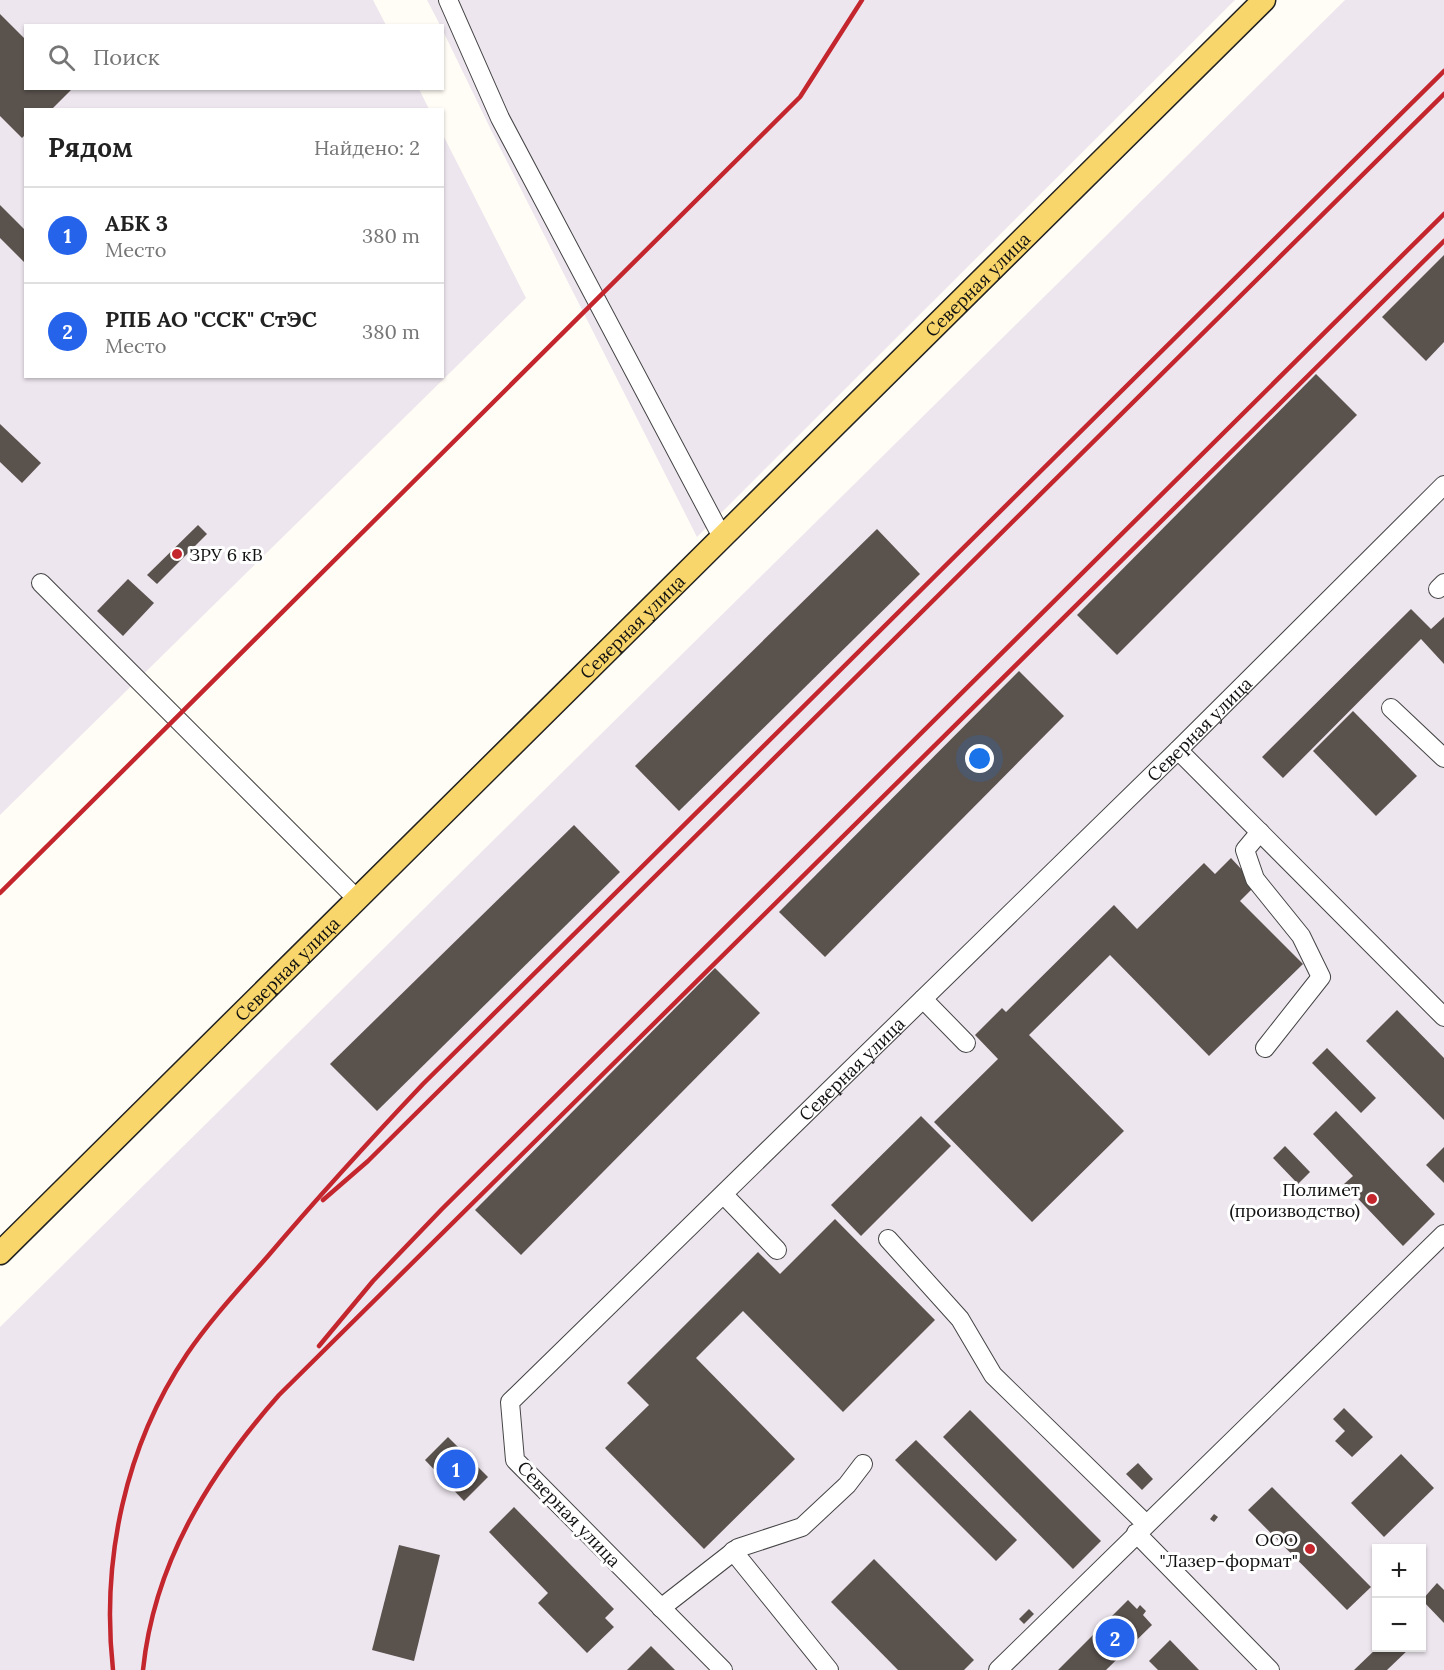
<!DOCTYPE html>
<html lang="ru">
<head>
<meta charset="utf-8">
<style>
  body { margin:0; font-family:Lora,serif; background:#f2f2f2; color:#222 }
  .controls { position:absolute; right:18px; bottom:18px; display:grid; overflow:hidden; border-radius:0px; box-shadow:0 2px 4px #0004 }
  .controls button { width:54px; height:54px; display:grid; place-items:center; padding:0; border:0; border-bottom:2px solid #e0e0e0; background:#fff; color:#222; font:30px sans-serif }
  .you { position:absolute; left:980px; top:759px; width:21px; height:21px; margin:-15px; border:4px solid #fff; border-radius:50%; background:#1a73e8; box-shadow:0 0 0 9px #1a73e833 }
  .badge { display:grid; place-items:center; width:39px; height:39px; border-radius:50%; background:#2563eb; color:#fff; font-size:20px; font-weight:700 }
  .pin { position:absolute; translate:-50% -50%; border:3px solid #fff; box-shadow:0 2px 6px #0006 }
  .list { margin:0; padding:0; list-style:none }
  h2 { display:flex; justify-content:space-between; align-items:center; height:78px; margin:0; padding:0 24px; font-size:26px }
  h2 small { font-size:20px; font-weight:400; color:#767676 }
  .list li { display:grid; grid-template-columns:39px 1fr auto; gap:18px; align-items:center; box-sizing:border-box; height:96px; padding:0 24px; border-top:2px solid #e0e0e0 }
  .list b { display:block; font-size:22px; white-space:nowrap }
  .list p { margin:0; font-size:20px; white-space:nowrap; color:#767676 }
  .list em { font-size:20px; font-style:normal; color:#767676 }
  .icon { flex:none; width:33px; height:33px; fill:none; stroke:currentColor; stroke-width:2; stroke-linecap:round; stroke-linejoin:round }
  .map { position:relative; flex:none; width:1444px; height:1670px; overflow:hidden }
  .search { position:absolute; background:#fff; box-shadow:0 2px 4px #0004; left:24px; top:24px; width:420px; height:66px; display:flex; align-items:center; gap:15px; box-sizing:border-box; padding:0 21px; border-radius:0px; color:#767676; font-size:22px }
  .panel { position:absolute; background:#fff; box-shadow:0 2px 4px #0004; left:24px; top:108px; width:420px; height:270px; border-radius:0px }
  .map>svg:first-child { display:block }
  .industrial { fill:#eee6ef; fill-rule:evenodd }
  .building { fill:#5a524d }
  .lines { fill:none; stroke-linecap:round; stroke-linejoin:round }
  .minor-casing { stroke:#444; stroke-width:20 }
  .major-casing { stroke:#222; stroke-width:25 }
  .minor { stroke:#fff; stroke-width:18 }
  .major { stroke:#f9d66b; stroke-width:22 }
  .rail { stroke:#c4262e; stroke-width:4.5 }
  .poi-dot { fill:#c4262e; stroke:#fff; stroke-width:2 }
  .labels { text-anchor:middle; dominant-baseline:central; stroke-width:6; stroke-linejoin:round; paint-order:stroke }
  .street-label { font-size:18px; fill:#111; stroke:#fff }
  .poi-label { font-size:18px; fill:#111; stroke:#fff; text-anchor:end }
</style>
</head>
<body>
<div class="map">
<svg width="1444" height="1670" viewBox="0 0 1444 1670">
  <rect width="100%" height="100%" fill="#fffdf5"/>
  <g class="industrial">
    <polygon points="0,0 373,0 386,25 26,26 26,88 419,89 429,109 26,110 26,376 442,376 443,135 526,298 0,815"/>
    <polygon points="427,0 1235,0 697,537 492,132 443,31 442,26 440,25"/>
    <path d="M 1345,0 L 1444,0 L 1444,1670 L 0,1670 L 0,1327 ZM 1376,1548 L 1422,1548 L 1422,1648 L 1376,1648 Z"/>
  </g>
  <g class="building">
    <polygon points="0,14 26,40 26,88 73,88 51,110 26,110 26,134 22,138 0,116"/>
    <polygon points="0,205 26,231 26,264 0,238"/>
    <polygon points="1444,255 1444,342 1426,361 1382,317"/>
    <polygon points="1316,374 1357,415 1117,655 1077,615"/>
    <polygon points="0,424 41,463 22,483 0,462"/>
    <polygon points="198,525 207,534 157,584 147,575"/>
    <polygon points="877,529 920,574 679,811 635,766"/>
    <polygon points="128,579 154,603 123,636 97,611"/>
    <polygon points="1411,609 1431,629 1444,617 1444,664 1421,639 1283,778 1262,757"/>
    <polygon points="1019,671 1064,716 825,957 779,912"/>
    <polygon points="1353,711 1417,776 1376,816 1313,751"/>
    <polygon points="574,825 620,872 377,1111 330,1064"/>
    <polygon points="1231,858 1256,885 1240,901 1303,964 1209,1056 1110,955 1029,1035 1124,1131 1032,1222 934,1122 998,1059 975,1035 1002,1008 1006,1012 1114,905 1137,929 1204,863 1215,874"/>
    <polygon points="715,968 760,1013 521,1255 475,1210"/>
    <polygon points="1397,1010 1444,1058 1444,1120 1366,1041"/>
    <polygon points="1327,1048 1376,1098 1361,1113 1312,1063"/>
    <polygon points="1336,1111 1435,1214 1403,1246 1344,1184 1353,1176 1313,1134"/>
    <polygon points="921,1116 951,1146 861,1236 831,1205"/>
    <polygon points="1285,1146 1310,1172 1298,1184 1273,1158"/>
    <polygon points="1444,1147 1444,1183 1426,1165"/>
    <polygon points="835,1219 935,1320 843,1412 743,1311 696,1358 795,1459 704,1549 605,1448 649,1405 627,1383 758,1252 780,1274"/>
    <polygon points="1344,1408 1373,1437 1352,1457 1335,1441 1345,1431 1333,1419"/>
    <polygon points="970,1410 1101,1541 1073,1569 943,1437"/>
    <polygon points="448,1437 488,1477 464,1501 425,1460"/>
    <polygon points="916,1440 1017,1540 996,1561 895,1460"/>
    <polygon points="1401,1454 1434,1488 1384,1537 1351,1503"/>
    <polygon points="1138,1463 1153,1479 1142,1490 1126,1474"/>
    <polygon points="1272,1487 1371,1587 1347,1610 1248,1510"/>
    <polygon points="514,1507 614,1609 605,1618 614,1627 587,1653 538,1603 548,1593 489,1532"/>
    <polygon points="1214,1514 1218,1517 1214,1522 1210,1519"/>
    <polygon points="399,1545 440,1555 414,1661 372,1650"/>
    <polygon points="874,1559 974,1660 964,1670 898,1670 831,1602"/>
    <polygon points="1437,1583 1444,1590 1444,1623 1422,1600"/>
    <polygon points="1128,1600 1137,1609 1140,1605 1146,1611 1143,1615 1152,1625 1106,1670 1058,1670"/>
    <polygon points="1029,1609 1034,1614 1024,1624 1019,1619"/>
    <polygon points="1170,1640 1199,1670 1158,1670 1149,1661"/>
    <polygon points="651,1646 675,1670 627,1670"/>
    <polygon points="1377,1648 1410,1648 1387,1670 1354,1670"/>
  </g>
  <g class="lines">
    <g class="minor-casing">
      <g id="minor">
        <polyline points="448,0 500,118 722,537"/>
        <polyline points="41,583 357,899"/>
        <polyline points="1438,589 1444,583"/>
        <polyline points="1391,708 1444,758"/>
        <polyline points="1178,750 1444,1017"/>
        <polyline points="1260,832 1245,850 1255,879 1301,936 1321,977 1265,1048"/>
        <polyline points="923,999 966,1043"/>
        <polyline points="724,1195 777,1250"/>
        <polyline points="888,1239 960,1319 993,1375 1146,1524"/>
        <polyline points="1136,1533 1270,1670"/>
        <polyline points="733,1551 829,1670"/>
        <polyline points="661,1608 738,1548 802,1527 847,1485 863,1464"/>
        <path id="s1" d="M 723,1670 L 515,1460 L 510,1402 L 1178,750 L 1444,485"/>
        <polyline points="998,1670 1444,1234"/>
      </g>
    </g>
    <g class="major-casing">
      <g id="major">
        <path id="s2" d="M 0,1253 L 1264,0"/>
      </g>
    </g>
    <use href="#minor" class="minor"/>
    <use href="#major" class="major"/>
    <g class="rail">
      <polyline points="0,893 800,97 862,0"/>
      <polyline points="323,1200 368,1161 1444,94"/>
      <polyline points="319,1346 373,1281 442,1209 1444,214"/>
      <path d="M 113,1670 C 101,1560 125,1446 187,1354 C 211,1319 240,1288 268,1256 C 318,1197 370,1140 423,1084 L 1444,71"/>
      <path d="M 143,1670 C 154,1563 209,1474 279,1395 L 1444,241"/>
    </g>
  </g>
  <g class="poi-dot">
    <circle cx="177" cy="554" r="6"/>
    <circle cx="1372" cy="1199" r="6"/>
    <circle cx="1310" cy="1549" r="6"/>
  </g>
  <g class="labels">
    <g class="street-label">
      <text stroke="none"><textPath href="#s2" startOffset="1376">Северная улица</textPath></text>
      <text stroke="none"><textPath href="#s2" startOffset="890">Северная улица</textPath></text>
      <text stroke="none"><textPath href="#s1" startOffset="1317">Северная улица</textPath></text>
      <text stroke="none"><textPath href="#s2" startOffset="404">Северная улица</textPath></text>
      <text stroke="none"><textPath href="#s1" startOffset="831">Северная улица</textPath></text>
      <text transform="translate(569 1514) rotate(46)">Северная улица</text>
    </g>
    <g class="poi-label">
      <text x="189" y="554" text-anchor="start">ЗРУ 6 кВ</text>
      <text x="1360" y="1189">Полимет<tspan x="1360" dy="21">(производство)</tspan></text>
      <text x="1298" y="1539">ООО<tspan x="1298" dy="21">"Лазер-формат"</tspan></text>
    </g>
  </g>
</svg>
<div class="controls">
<button>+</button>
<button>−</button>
</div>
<div class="you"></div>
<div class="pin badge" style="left:456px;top:1469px">1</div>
<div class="pin badge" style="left:1115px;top:1638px">2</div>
<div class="search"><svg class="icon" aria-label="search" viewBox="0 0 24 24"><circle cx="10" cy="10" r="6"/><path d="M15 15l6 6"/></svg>Поиск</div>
<section class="panel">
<h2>Рядом<small>Найдено: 2</small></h2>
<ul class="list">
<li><span class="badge">1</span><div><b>АБК 3</b><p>Место</p></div><em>380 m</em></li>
<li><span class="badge">2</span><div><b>РПБ АО &quot;ССК&quot; СтЭС</b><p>Место</p></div><em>380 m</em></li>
</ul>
</section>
</div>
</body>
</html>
